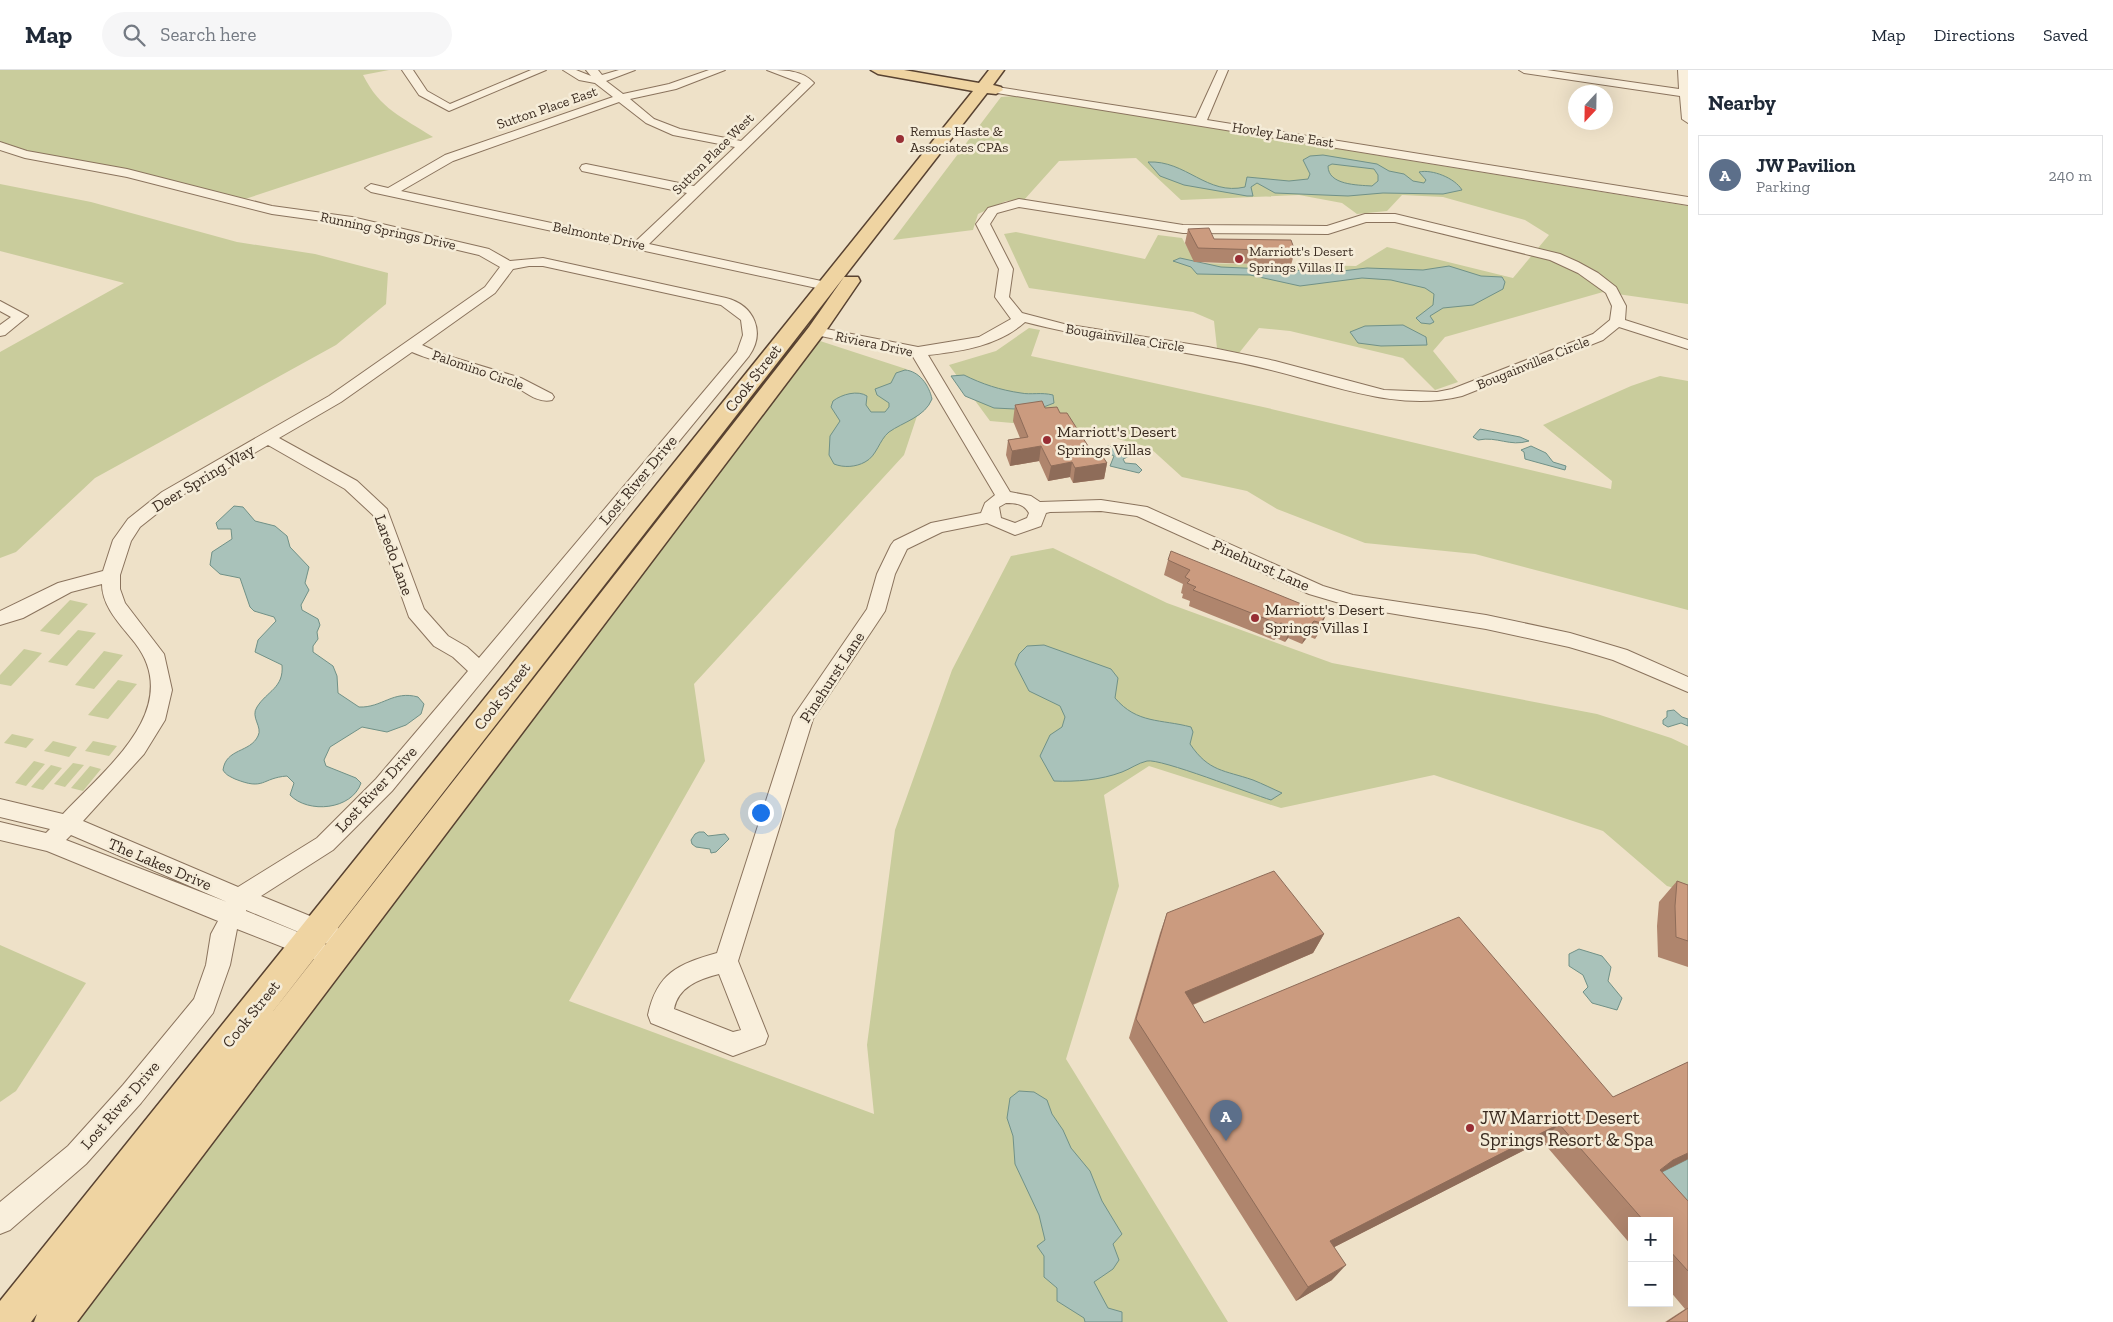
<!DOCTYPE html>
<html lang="en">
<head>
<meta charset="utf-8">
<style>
  body { margin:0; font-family:"Zilla Slab",serif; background:#f6f6f7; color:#1f2937 }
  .controls { position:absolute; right:15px; bottom:15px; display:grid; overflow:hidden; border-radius:0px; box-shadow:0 5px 20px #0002 }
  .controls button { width:45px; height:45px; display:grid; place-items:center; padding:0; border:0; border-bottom:1px solid #e0e1e3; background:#fff; color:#1f2937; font:25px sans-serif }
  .compass { position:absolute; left:1568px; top:15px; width:45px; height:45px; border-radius:50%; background:#fff; box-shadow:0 5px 20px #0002; rotate:202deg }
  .you { position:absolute; left:760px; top:742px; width:18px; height:18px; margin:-12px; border:4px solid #fff; border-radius:50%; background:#1a73e8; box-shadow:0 0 0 8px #1a73e833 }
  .badge { display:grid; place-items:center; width:32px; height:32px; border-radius:50%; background:#ea580c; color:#fff; font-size:16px; font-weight:700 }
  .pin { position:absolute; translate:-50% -41px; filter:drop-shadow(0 1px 2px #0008) }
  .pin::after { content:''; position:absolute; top:26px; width:18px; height:15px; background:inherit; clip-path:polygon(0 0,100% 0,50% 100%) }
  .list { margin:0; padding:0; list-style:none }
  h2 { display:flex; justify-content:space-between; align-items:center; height:65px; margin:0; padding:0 20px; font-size:21px }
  h2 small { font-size:16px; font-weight:400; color:#747a83 }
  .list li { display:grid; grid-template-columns:32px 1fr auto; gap:15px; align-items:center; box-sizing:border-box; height:80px; margin:0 10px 10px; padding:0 10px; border:1px solid #e0e1e3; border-radius:0px }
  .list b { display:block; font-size:19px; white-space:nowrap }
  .list p { margin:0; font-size:16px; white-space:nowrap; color:#747a83 }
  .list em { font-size:16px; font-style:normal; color:#747a83 }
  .icon { flex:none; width:28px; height:28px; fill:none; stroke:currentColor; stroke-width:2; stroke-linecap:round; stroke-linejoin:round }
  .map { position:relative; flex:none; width:1688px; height:1252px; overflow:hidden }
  header { display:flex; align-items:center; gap:30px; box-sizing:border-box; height:70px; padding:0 25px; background:#fff; border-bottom:1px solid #e0e1e3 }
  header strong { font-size:24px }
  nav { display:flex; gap:28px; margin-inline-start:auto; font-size:18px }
  .search { width:350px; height:45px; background:#f6f6f7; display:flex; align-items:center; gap:12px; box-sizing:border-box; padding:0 18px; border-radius:28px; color:#747a83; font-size:19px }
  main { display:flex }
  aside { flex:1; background:#fff }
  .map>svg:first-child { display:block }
  .green { fill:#c9cc9c }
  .water { fill:#a9c2ba; stroke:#709187; fill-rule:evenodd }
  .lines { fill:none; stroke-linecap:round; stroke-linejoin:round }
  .minor-casing { stroke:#8a735d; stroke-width:2 }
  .major-casing { stroke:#584231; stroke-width:3 }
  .minor { fill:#f9efdc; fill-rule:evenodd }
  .major { fill:#efd4a2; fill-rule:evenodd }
  .wall { fill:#af856d }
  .shaded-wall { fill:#8e6c59 }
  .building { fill:#cb9b7f; stroke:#8e6c59 }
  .poi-dot { fill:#982e34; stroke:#f5ecd8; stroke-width:2 }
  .labels { text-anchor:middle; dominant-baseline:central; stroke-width:5; stroke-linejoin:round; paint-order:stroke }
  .far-street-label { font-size:14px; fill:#3b2c21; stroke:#f5ecd8 }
  .far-poi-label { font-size:14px; fill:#3b2c21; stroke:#f5ecd8; text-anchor:start }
  .street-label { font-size:16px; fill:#3b2c21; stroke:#f5ecd8 }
  .poi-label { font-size:16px; fill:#3b2c21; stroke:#f5ecd8; text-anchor:start }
  .near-poi-label { font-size:19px; fill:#3b2c21; stroke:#f5ecd8; text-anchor:start }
</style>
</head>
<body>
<header>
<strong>Map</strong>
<div class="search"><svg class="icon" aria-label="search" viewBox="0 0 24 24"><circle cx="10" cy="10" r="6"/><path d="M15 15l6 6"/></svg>Search here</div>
<nav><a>Map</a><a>Directions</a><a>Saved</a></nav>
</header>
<main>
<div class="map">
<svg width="1688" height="1252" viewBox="0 0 1688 1252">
  <rect width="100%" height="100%" fill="#eee1c8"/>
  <g class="green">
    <path d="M 0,0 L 389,0 L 363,5 C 380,39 402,47 433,67 L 242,130 L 29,84 L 0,74 Z"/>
    <polygon points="1015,26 1688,136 1688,234 1603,222 1445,267 1433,281 1458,312 1435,320 1403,288 1290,261 1259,258 1239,283 1217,278 1214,251 1193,242 1029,218 1004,164 1016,162 1145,189 1158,165 1182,168 1196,193 1356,196 1387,177 1513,208 1549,165 1525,150 1443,127 1402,125 1387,141 1357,144 1342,133 1299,125 1181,130 1136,88 1059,91 1024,130 1006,131 978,144 973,160 893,170 1001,27"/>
    <polygon points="0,114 91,132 237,172 315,184 388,203 386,234 336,275 95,408 16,482 0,488 0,282 124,213 0,181"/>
    <polygon points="1029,258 1040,260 1031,286 1263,337 1611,419 1612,411 1543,355 1631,316 1660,306 1688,311 1688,540 1475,484 1365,473 1277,439 1247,421 1182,407 1149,377 1079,359 990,351 949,295 996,281"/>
    <polygon points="817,270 906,299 925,322 904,385 694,614 705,691 569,931 874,1044 867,975 895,760 952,600 1011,486 1053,478 1167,533 1332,593 1597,644 1671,668 1688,676 1688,822 1667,816 1603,761 1434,705 1281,738 1149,696 1104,725 1119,816 1066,989 1228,1252 74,1252"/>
    <polygon points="70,530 88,534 59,565 40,561"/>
    <polygon points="78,560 96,563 67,596 48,592"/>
    <polygon points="24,579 42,583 11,616 0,614 0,605"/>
    <polygon points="104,581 123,585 94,619 75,615"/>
    <polygon points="118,610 137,614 108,649 88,645"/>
    <polygon points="12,664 34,669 26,678 4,673"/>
    <polygon points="53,671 77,677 69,687 44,681"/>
    <polygon points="93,671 117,676 109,686 85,681"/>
    <polygon points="34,691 45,694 26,716 15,713"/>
    <polygon points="73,693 84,695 65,717 54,714"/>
    <polygon points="51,695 62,698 43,720 31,717"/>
    <polygon points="90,696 101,699 83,721 71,718"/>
    <polygon points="0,875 86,913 16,1021 0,1032"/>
  </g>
  <g class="water">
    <path d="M 1323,85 L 1377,94 L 1389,101 L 1404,104 L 1413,111 L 1424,113 L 1426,110 L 1419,102 C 1432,99 1455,108 1462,120 L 1443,124 L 1383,123 L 1348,126 L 1275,123 L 1257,113 L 1251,117 L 1253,126 L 1247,126 L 1184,115 L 1160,106 L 1148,92 C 1186,90 1207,126 1245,117 L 1247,107 L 1289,111 L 1308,109 L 1310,104 L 1303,90 L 1310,86 ZM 1332,94 L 1374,99 L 1378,105 L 1378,111 L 1372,116 C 1357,115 1328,115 1328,96 Z"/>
    <polygon points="1180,188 1221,197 1334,202 1367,198 1423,200 1449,196 1481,206 1502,207 1505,212 1503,219 1473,235 1443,238 1430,246 1434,252 1430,254 1421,253 1416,248 1433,235 1434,224 1425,218 1391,210 1362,208 1300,216 1250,205 1197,204 1191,197 1173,191"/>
    <polygon points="1403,255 1426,267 1427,275 1381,276 1358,273 1350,262 1365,256"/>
    <path d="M 905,300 C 919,301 929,315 932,329 C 925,347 903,352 889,362 C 879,370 877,386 865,392 C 856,397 844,398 834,394 L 829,385 L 830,366 L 840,351 L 831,337 L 833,331 C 842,324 858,320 867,326 L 866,335 L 871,342 L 885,342 L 889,337 L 889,333 L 877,325 L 875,319 L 891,313 L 896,303 Z"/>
    <path d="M 964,305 C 982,314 1000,320 1021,323 C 1031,325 1041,322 1053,325 L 1054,333 L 1036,340 L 994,338 L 965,326 L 951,306 Z"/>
    <path d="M 1480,359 L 1520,367 L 1529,371 C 1509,377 1498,366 1478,370 L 1473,367 Z"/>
    <polygon points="1108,376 1127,382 1130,386 1123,389 1125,393 1136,394 1142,400 1139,403 1110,396 1114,386 1104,381 1103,378"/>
    <polygon points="1531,376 1546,383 1553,392 1566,396 1565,400 1525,389 1524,382 1521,380"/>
    <path d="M 234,436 L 243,437 L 255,451 L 275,456 L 287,466 L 290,477 L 309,497 L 305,513 L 309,520 L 301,535 L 302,540 L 318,549 L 320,555 L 317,562 L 318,569 L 313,576 L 313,582 L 333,596 L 337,606 L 338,623 L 359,637 C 382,638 393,620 418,627 L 424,634 L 421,644 L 406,655 L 387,662 L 362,657 L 330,677 L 324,690 L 326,696 L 356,708 L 361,713 C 352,740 308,744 290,725 L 294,713 L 287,706 C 261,708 265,721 235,709 C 229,706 226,705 223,700 C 226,678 250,683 258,666 C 263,657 250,647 257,637 C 267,621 284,618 282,595 L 255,582 L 258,570 L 276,551 L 274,547 L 254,541 L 250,537 L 240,508 L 220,504 L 210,495 L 212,482 L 232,469 L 231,459 L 218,459 L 216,453 Z"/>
    <path d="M 1044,575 L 1111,599 L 1118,608 L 1115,628 C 1137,654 1161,649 1191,657 L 1193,662 L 1190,674 C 1209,702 1224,700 1253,710 C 1263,714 1273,719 1282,723 L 1271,730 C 1251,724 1160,688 1147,691 C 1138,693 1130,699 1122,702 C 1101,710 1076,712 1054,711 L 1040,686 L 1050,665 L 1062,657 L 1065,647 L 1060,636 L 1029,621 L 1015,594 L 1019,584 L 1027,576 Z"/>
    <polygon points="1674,640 1682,647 1688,649 1688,656 1681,653 1668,657 1663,654 1663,650 1667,647 1667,641"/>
    <polygon points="699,762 704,762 708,766 725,764 729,769 716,782 711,783 710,779 696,777 692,774 691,770 695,764"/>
    <polygon points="1579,879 1602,886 1611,897 1608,911 1622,928 1617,940 1592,933 1583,922 1588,917 1583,905 1569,896 1569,884"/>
    <polygon points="1019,1021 1034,1022 1047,1030 1052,1044 1063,1060 1071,1078 1090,1101 1102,1131 1122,1164 1113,1174 1119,1190 1113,1199 1094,1212 1108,1238 1122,1242 1122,1252 1085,1252 1084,1248 1057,1231 1057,1218 1044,1207 1044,1186 1037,1176 1045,1170 1039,1145 1015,1094 1013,1066 1007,1048 1010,1028"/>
    <polygon points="1688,1089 1688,1138 1652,1107"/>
  </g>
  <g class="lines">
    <g class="minor-casing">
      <g id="minor">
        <polygon points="402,0 413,0 427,21 450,34 531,0 546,0 449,41 419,25"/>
        <path d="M 563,0 L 576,0 L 591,6 L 586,0 L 598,0 L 602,5 L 619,0 L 635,0 L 606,11 L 623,24 L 669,14 L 709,0 L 725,0 L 676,19 L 630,29 L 654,49 L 680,59 L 741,71 L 801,13 L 767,0 C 783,0 803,0 814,13 L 812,15 L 649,174 L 826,212 L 833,216 L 831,219 L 826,220 L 371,122 L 365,118 L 371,114 L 388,118 L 445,85 L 613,27 L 595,13 L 579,10 ZM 619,32 L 646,53 L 673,65 L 735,77 L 694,116 L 586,94 L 582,95 L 580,98 L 582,101 L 687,123 L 636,171 L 401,121 L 453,91 Z"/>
        <polygon points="1218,0 1228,0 1207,50 1688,127 1688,135 997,23 991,20 997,17 1196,48"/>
        <polygon points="1519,0 1547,0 1679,19 1678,0 1688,0 1688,53 1682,49 1680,26 1524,3"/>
        <path d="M 0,72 L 27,81 L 127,99 L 272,136 L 352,147 L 489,179 L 510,191 L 543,188 L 726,228 C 754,235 766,262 749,286 L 392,721 L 333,780 L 261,826 L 337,857 L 341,864 L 337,871 L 329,874 L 321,871 L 324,873 L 328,880 L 324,887 L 316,890 L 237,859 L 230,895 L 213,943 L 141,1033 L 86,1094 L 10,1160 L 0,1164 L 0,1132 L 68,1076 L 123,1015 L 194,929 L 206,895 L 211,864 L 218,851 L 47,781 L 0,770 L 0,752 L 46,763 L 50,759 L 0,747 L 0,729 L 63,744 C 105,699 185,638 135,573 C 121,555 102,537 102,514 L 71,522 L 23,548 L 0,555 L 0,541 L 58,513 L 103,501 L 113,470 L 128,449 L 162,422 L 329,326 L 485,217 L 500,197 L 479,185 L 352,155 L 272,144 L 127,107 L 25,88 L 0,80 ZM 529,196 L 543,196 L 721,235 L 741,250 L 743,265 L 737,282 L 479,588 L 467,577 L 448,566 L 424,539 L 387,439 L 357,411 L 279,368 L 341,332 L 412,282 C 444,296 482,300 513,315 C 524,321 538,334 552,330 L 554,327 L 552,324 L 521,308 L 442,284 L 422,275 L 495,223 L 513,199 ZM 268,375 L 345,419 L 373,445 L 409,547 L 434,576 L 453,587 L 468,601 L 376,709 L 317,768 L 238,817 L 83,751 L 144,684 L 165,650 L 172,620 L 164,584 L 125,533 L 120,519 L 120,505 L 131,471 L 140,457 L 174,430 ZM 71,765 L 227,832 L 66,770 ZM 246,840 L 320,871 L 246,841 Z"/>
        <path d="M 1019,129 L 1183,155 L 1327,156 L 1365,144 L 1395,144 L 1560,184 L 1578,192 L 1598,203 L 1616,217 L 1626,236 L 1625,250 L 1688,270 L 1688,279 L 1619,257 L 1603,270 L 1462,326 C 1407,340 1354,322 1301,308 C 1270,299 1239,292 1208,287 C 1147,275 1085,268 1025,252 C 998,276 962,281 928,285 L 1010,422 L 1031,426 L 1040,432 L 1101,430 L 1147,437 L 1323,516 L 1353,525 L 1486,545 L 1570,563 L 1627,580 L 1688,607 L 1688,622 L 1613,590 L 1569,577 L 1486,559 L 1353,537 L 1309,524 L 1137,446 L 1101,441 L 1050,442 L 1046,443 L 1041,456 L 1015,465 L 987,453 L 942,462 L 907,479 L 895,504 L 885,541 L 813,649 L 738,891 L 768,966 L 765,974 L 733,986 L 651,953 L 648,945 C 657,903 678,894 717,883 L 793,647 L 867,539 L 877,504 L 891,475 L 894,471 L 931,453 L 981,443 L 985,433 L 995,425 L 912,285 L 816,265 L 809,261 L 816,257 L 918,277 L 979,267 L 1011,249 L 995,227 L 999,199 L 976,154 L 988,138 ZM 1019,137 L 1183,163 L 1328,164 L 1366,152 L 1395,152 L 1550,190 L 1578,203 L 1606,223 L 1612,236 L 1610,250 L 1593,264 L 1452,319 L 1437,322 L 1384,320 L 1275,291 L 1208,277 L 1064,254 L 1022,243 L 1009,227 L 1013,199 L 990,154 L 997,143 ZM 1006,433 C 1016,433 1024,434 1029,443 L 1027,448 L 1015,453 L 1001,448 L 999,437 ZM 719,904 L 741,960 L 733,962 L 674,939 C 678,917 699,909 719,904 Z"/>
        <polygon points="0,231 28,246 5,265 0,266 0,255 11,247 0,241"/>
      </g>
    </g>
    <g class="major-casing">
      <polygon id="major" points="871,0 904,0 979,13 989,0 1004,0 993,15 1001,17 1003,20 996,24 987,23 267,949 809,257 844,207 858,207 860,211 823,265 77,1252 34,1252 37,1244 31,1252 0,1252 0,1231 973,21 878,4"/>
    </g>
    <use href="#minor" class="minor"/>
    <use href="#major" class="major"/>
  </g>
  <g class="wall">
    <polygon points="1188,159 1214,169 1295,181 1291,195 1194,192 1185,173"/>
    <polygon points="1015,335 1045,338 1060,343 1090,379 1107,393 1104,409 1073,413 1070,407 1048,411 1039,391 1010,396 1006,385 1008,370 1020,368 1013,351"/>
    <polygon points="1168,490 1326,544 1320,560 1315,569 1308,566 1302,574 1288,568 1285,572 1276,568 1274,570 1189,536 1190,531 1182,528 1183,524 1181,523 1183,514 1164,505"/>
    <polygon points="1677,811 1688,815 1688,900 1688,897 1658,887 1657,856 1659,832"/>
    <polygon points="1167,843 1324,864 1313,883 1193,935 1204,953 1613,1027 1688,992 1688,1089 1662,1102 1688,1131 1688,1252 1665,1252 1685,1239 1669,1220 1669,1151 1632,1151 1632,1176 1542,1071 1334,1177 1332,1210 1296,1231 1129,968 1160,863"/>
  </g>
  <g class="shaded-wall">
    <polygon points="1041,376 1039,391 1010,396 1012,381"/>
    <polygon points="1072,392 1070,407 1048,411 1051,396"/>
    <polygon points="1107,393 1104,409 1073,413 1075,398"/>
    <polygon points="1326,544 1320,560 1315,569 1321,553"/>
    <polygon points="1314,551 1308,566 1302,574 1307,559"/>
    <polygon points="1281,553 1276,568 1274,570 1279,554"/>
    <polygon points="1294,553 1288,568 1285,572 1291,556"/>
    <polygon points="1324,864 1313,883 1177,941 1185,922"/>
    <polygon points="1559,1054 1542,1071 1317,1186 1330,1171"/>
    <polygon points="1688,1083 1688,1089 1652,1107 1673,1090"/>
    <polygon points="1346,1195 1332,1210 1296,1231 1308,1217"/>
  </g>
  <g class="building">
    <polygon points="1209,158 1214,169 1291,170 1295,181 1198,178 1188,159"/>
    <polygon points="1042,331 1045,338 1057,337 1060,343 1067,343 1090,379 1097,378 1107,393 1075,398 1072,392 1051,396 1041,376 1012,381 1008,370 1028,367 1015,335"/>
    <polygon points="1171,481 1326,544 1321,553 1314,551 1307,559 1294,553 1291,556 1281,553 1279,554 1193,520 1196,517 1187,513 1190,510 1185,507 1190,500 1168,490"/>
    <polygon points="1274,801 1324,864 1185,922 1204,953 1459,847 1613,1027 1688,992 1688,1083 1673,1090 1660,1100 1688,1131 1688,1201 1669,1180 1669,1151 1644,1151 1559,1054 1330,1171 1346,1195 1308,1217 1136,949 1167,843"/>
    <polygon points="1677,811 1688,815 1688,871 1676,867 1675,836"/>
    <polygon points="1688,1238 1688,1252 1667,1252"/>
  </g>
  <g class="poi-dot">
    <circle cx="900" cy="69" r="5"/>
    <circle cx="1239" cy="189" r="5"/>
    <circle cx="1047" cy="370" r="5"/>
    <circle cx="1255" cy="548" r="5"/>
    <circle cx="1470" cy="1058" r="5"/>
  </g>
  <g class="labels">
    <g class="far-street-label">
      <text transform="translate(547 38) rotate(-19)">Sutton Place East</text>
      <text transform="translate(1283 65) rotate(9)">Hovley Lane East</text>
      <text transform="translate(713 84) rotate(-45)">Sutton Place West</text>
      <text transform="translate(388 161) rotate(12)">Running Springs Drive</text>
      <text transform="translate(599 166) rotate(12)">Belmonte Drive</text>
      <text transform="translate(1125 268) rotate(9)">Bougainvillea Circle</text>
      <text transform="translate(874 274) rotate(12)">Riviera Drive</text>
      <text transform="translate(1533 293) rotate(-22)">Bougainvillea Circle</text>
      <text transform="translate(478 300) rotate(19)">Palomino Circle</text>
    </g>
    <g class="far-poi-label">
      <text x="910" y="61">Remus Haste &amp;<tspan x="910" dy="16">Associates CPAs</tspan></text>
      <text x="1249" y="181">Marriott's Desert<tspan x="1249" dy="16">Springs Villas II</tspan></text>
    </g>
    <g class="street-label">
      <text transform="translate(753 308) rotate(-52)">Cook Street</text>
      <text transform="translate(203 408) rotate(-31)">Deer Spring Way</text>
      <text transform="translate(638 410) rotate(-50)">Lost River Drive</text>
      <text transform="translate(394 485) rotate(70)">Laredo Lane</text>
      <text transform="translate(1261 495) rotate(24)">Pinehurst Lane</text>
      <text transform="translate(832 607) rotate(-57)">Pinehurst Lane</text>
      <text transform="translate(502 626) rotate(-52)">Cook Street</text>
      <text transform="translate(376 719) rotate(-47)">Lost River Drive</text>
      <text transform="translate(160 794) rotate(23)">The Lakes Drive</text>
      <text transform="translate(251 944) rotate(-51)">Cook Street</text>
      <text transform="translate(120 1035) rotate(-49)">Lost River Drive</text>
    </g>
    <g class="poi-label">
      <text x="1057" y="361">Marriott's Desert<tspan x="1057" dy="18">Springs Villas</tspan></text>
      <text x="1265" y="539">Marriott's Desert<tspan x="1265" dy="18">Springs Villas I</tspan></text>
    </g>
    <g class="near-poi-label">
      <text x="1480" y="1047">JW Marriott Desert<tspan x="1480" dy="22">Springs Resort &amp; Spa</tspan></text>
    </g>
  </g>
</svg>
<div class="controls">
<button>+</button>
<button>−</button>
</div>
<svg class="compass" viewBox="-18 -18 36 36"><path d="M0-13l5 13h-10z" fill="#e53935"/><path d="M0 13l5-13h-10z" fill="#747a83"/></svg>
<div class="you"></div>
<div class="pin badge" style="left:1226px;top:1071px;background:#5c6f8a">A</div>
</div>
<aside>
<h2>Nearby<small></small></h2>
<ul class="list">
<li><span class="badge" style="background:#5c6f8a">A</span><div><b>JW Pavilion</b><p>Parking</p></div><em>240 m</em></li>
</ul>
</aside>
</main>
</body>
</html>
